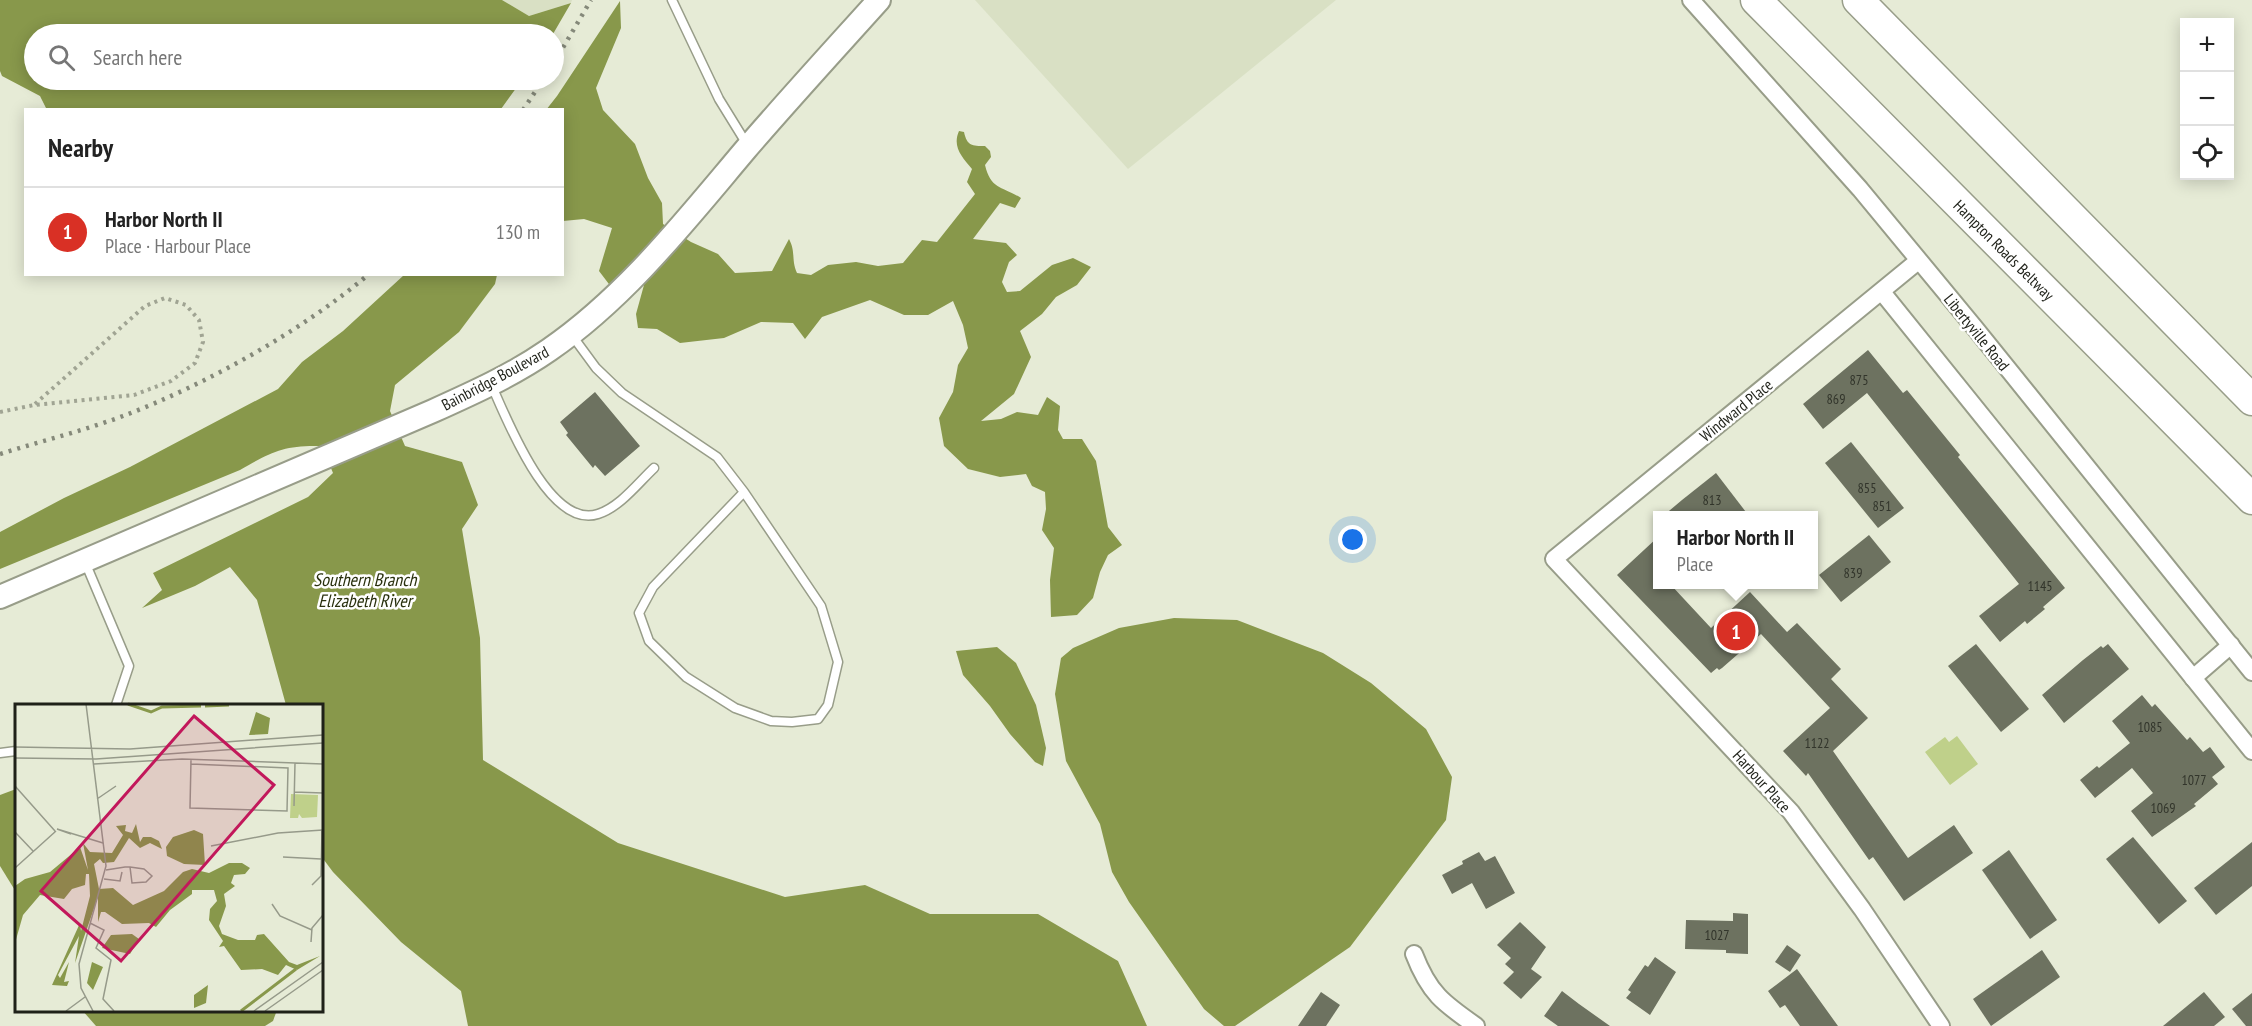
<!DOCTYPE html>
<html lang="en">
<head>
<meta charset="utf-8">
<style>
  body { margin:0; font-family:"PT Sans Narrow",sans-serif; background:#f6f6f6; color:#222 }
  .controls { position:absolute; right:18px; top:18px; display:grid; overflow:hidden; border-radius:0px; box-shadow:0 3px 15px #0003 }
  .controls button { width:54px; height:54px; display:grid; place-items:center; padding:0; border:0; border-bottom:2px solid #e0e0e0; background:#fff; color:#222; font:30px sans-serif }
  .you { position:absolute; left:1353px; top:540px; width:21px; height:21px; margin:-15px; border:4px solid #fff; border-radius:50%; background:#1a73e8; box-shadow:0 0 0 9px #1a73e833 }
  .badge { display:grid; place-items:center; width:39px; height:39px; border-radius:50%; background:#d93025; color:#fff; font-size:20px; font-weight:700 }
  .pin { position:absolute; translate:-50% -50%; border:3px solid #fff; box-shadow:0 2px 6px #0006 }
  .popup { position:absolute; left:1653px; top:511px; width:165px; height:78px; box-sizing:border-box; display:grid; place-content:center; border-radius:0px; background:#fff; filter:drop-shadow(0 2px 4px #0005); font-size:20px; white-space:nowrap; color:#767676 }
  .popup b { font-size:22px; color:#222 }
  .popup::after { content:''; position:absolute; left:50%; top:100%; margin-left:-12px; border:12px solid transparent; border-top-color:#fff }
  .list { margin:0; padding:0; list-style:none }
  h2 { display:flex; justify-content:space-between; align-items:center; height:78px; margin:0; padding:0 24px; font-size:26px }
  h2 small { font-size:20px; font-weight:400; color:#767676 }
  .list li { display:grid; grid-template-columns:39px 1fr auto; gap:18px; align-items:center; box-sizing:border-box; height:90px; padding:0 24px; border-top:2px solid #e0e0e0 }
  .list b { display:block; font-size:22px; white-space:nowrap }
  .list p { margin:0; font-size:20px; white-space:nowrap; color:#767676 }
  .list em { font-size:20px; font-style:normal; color:#767676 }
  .icon { flex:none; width:33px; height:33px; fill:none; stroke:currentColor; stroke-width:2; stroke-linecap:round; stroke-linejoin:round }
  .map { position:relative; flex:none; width:2252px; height:1026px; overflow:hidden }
  .search { position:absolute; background:#fff; box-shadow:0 3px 15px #0003; left:24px; top:24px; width:540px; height:66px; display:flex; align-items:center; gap:15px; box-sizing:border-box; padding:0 21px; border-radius:33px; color:#767676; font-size:22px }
  .panel { position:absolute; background:#fff; box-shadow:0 3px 15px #0003; left:24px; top:108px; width:540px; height:168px; border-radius:0px }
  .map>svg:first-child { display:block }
  .built { fill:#d9e0c4 }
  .green { fill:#bfd08a }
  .water { fill:#88984b }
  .building { fill:#6d7260 }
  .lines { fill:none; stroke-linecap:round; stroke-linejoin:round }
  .service-casing { stroke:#989d89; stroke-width:11 }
  .minor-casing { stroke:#989d89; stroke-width:20 }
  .secondary-casing { stroke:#989d89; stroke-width:26 }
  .motorway-casing { stroke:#989d89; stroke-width:33 }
  .path { stroke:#a0a493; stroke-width:4; stroke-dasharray:3 4.5; stroke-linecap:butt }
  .service { stroke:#fff; stroke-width:8 }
  .minor { stroke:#fff; stroke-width:16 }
  .secondary { stroke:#fff; stroke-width:22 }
  .motorway { stroke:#fff; stroke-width:30 }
  .rail { stroke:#85897a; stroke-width:4.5; stroke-dasharray:3 6; stroke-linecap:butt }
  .labels { text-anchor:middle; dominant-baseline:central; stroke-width:5; stroke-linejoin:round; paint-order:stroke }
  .number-label { font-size:14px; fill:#32352b }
  .street-label { font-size:16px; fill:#1f2119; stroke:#fff }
  .water-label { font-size:18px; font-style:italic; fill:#29300e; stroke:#fff }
  .inset-river { fill:none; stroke:#88984b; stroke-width:3 }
  .inset-road { fill:none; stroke:#969a8a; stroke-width:1.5 }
  .view { fill:#c2185b; fill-opacity:0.15; stroke:#c2185b; stroke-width:3 }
  .inset-edge { fill:none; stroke:#1f2119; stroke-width:3 }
</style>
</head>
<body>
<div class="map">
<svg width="2252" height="1026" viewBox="0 0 2252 1026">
  <rect width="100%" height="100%" fill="#e6ebd6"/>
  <g class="built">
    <polygon points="502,0 572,0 571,3 529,16"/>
    <polygon points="975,0 1336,0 1128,169"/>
  </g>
  <polygon class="green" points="1957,736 1978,764 1950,785 1925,752 1945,737 1949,742"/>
  <g class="water">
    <polygon points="0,0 502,0 529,16 571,3 553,34 34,34 34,80 522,80 501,109 47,110 40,96 2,76 0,71"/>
    <path d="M 620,1 L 621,28 L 596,88 L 603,110 L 635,144 L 648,178 L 662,203 L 663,224 L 691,242 L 718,254 L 735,273 L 772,271 L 789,239 C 796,252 791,260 797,273 L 811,275 L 828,265 L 856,262 L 878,266 L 903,263 L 922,240 L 937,242 L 975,194 L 967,182 L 972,169 C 962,157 952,147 959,131 L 964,132 C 967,146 972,146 985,146 L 990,151 L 991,157 L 985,165 C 991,190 1002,186 1021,198 L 1015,208 L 1000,203 L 973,239 L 1006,243 L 1017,255 L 1009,262 L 1002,282 L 1007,292 L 1020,291 L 1052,265 L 1073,258 L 1091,267 L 1077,285 L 1056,297 L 1042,314 L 1020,331 L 1031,357 L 1014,394 L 981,421 L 1001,419 L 1017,412 L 1038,415 L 1047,397 L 1060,406 L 1058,430 L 1063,439 L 1082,439 L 1096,461 L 1108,527 L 1122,545 L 1108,555 L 1100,572 L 1093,598 L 1077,615 L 1051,617 L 1050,580 L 1054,548 L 1042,530 L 1046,509 L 1045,492 L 1032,486 L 1026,474 L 1000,477 L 968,469 L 944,446 L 939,418 L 953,392 L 958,365 L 968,348 L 963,325 L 953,301 L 928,315 L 904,315 L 870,300 L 822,317 L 805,339 L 793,323 L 761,322 L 724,338 L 680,343 L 657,329 L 638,328 L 636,314 L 644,285 L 618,296 L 599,271 L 612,228 L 584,219 L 563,221 L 562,110 L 546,110 L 557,96 Z"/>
    <path d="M 404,275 L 497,275 L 495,284 L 459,332 L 395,385 L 390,411 L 405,446 L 462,462 L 478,505 L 462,529 L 480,638 L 483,760 L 618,843 L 785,897 L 865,885 L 930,914 L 1038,914 L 1118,961 L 1147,1026 L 468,1026 L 461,991 L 401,942 L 333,872 L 321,856 L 321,705 L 286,705 L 257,600 L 230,567 L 195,586 L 142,608 L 162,590 L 153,573 L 308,497 L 333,473 L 322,446 C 284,445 273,451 240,470 L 0,569 L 0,532 L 64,498 L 130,467 L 278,389 L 302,362 L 343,331 Z"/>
    <polygon points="1174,618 1237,620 1323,653 1371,683 1426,729 1452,777 1446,820 1350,947 1235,1026 1224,1026 1204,1009 1129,902 1112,872 1100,824 1066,761 1055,694 1061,658 1073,648 1119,628"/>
    <polygon points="997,647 1016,663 1036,705 1046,748 1043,766 1035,762 1010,734 990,706 963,675 956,651"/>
    <polygon points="16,789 16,892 0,866 0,795"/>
    <polygon points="82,1010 277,1010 273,1021 265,1026 96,1026"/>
  </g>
  <g class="building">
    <polygon points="1868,350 1903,393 1907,390 1960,455 1958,457 2065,588 2043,607 2045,609 2027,624 2025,621 2000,642 1979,616 2019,584 1867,393 1823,429 1803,404"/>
    <polygon points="595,392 640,446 605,476 595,465 593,468 566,435 568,433 560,422"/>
    <polygon points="1851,442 1904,508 1878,528 1825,463"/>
    <polygon points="1716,473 1749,516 1663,516 1682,500"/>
    <polygon points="1869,535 1891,562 1841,602 1819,575"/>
    <polygon points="1658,537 1658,585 1671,585 1711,628 1750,592 1787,632 1797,623 1841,669 1831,679 1868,718 1833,751 1908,858 1954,825 1973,853 1904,901 1873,857 1869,860 1808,773 1806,776 1783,751 1830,708 1761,634 1722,668 1719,670 1717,668 1711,673 1617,575"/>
    <polygon points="1976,644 2029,709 2001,732 1948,666"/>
    <polygon points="2108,644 2129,669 2064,723 2042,695 2083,660 2101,646 2103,648"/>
    <polygon points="2142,695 2152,707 2155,704 2187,740 2190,737 2203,752 2210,747 2225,767 2212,777 2218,784 2194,804 2196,806 2152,837 2131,811 2153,793 2132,768 2095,798 2080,780 2097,766 2099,768 2130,743 2112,721"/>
    <polygon points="2133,837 2187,901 2159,924 2106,859"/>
    <polygon points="2252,842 2252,886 2216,915 2194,888"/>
    <polygon points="2009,850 2057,920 2030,939 1982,870"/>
    <polygon points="1479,852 1485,861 1495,856 1515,893 1486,909 1472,883 1452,894 1442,875 1463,864 1462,861"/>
    <polygon points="1733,913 1748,914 1748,954 1726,953 1726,950 1685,949 1686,920 1733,921"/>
    <polygon points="1520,922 1546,947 1531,969 1542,977 1521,999 1503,983 1514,972 1505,964 1511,958 1497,945"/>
    <polygon points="1787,945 1801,955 1790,972 1775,962"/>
    <polygon points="2042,950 2060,977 1991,1026 1973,999"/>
    <polygon points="1655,957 1676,972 1650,1015 1626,998 1631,992 1628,990 1645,965 1648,967"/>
    <polygon points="1797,969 1838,1026 1800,1026 1785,1005 1780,1008 1768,991"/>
    <polygon points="1562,991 1579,1004 1610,1026 1558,1026 1544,1016"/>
    <polygon points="1321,992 1340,1005 1326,1026 1298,1026"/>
    <polygon points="2204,992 2225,1017 2214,1026 2163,1026"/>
    <polygon points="2252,993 2252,1026 2246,1026 2232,1009"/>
  </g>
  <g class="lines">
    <g class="service-casing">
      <g id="service">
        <polyline points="672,0 719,99 748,146"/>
        <polyline points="571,334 596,368 622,393 717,457 744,492 821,606 838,662 828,705 818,719 792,722 771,721 735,708 686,677 649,641 639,613 653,587 744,492"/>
        <path d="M 491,384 C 506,417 549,530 598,514 C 620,507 638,483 654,468"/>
        <polyline points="85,562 129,666 116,705"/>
        <polyline points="0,753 16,751"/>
      </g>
    </g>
    <g class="minor-casing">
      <g id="minor">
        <polyline points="1691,0 1860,189 1975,328 2252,672"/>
        <polyline points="1918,261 1554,559 1791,812 1862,909 1941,1026"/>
        <polyline points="1882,292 2252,751"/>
        <polyline points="2193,678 2231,645"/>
        <path d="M 1414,954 C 1429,993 1443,1003 1476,1026"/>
      </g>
    </g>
    <g class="secondary-casing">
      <path id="secondary" d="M 0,597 L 433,411 C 473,393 513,375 549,350 C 626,297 686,220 746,149 C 789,99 834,50 879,0"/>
    </g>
    <g class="motorway-casing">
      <g id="motorway">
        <polyline points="1756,0 2252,499"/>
        <polyline points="1858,0 2252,400"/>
      </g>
    </g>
    <polyline class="path" points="0,412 34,405 134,395 171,381 195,363 203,342 199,320 186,305 165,298 145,306 34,405"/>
    <use href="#service" class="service"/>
    <use href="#minor" class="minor"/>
    <use href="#secondary" class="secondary"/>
    <use href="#motorway" class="motorway"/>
    <g class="rail">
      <polyline points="554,63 591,0"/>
      <polyline points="523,110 543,80"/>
      <path d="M 0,454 C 41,441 83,431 123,416 C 205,385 302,331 369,274"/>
    </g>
  </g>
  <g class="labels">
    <g class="number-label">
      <text x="1859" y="380">875</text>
      <text x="1836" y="399">869</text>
      <text x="1867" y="488">855</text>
      <text x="1712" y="500">813</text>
      <text x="1882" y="506">851</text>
      <text x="1853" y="573">839</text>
      <text x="2040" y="586">1145</text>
      <text x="2150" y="727">1085</text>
      <text x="1817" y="743">1122</text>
      <text x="2194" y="780">1077</text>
      <text x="2163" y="808">1069</text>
      <text x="1717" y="935">1027</text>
    </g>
    <g class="street-label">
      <text transform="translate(2004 250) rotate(45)">Hampton Roads Beltway</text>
      <text transform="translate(1977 332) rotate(51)">Libertyville Road</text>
      <text transform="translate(495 378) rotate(-28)">Bainbridge Boulevard</text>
      <text transform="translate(1736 410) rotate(-39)">Windward Place</text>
      <text transform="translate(1762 781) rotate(48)">Harbour Place</text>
    </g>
    <g class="water-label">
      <text x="365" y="579">Southern Branch<tspan x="365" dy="21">Elizabeth River</tspan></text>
    </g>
  </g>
  <g transform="translate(15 704)">
    <rect width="308" height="308" fill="#e6ebd6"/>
    <path d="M 276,90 L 303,91 L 302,113 L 287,114 L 284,110 L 283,114 L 275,114 Z" fill="#bfd08a"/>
    <path d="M 241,8 L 255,14 L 253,30 L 234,31 ZM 121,120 L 125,138 L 128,133 L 136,133 L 144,137 L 147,145 L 135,139 L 125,144 L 114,134 L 99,158 L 88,159 L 85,155 L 79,160 L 84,185 L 98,184 L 118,201 L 149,187 L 168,168 L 177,165 L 194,169 L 214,159 L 227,159 L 235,164 L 230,170 L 219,171 L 216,179 L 220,182 L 209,190 L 211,202 L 204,222 L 207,230 L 223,236 L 240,236 L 242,231 L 249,230 L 274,258 L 282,261 L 305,252 L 282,266 L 271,261 L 263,271 L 247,265 L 226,266 L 209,242 L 204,243 L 208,237 L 194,216 L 195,205 L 202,197 L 199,186 L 177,186 L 177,190 L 155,206 L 141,223 L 134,219 L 107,220 L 90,208 L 86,208 L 83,218 L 83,193 L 60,259 L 64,232 L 43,271 L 45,274 L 54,258 L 49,278 L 54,277 L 52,282 L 37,281 L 65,219 L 66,227 L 75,192 L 74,170 L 71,170 L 70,181 L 57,185 L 49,195 L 25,191 L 8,211 L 0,239 L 0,182 L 10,175 L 35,168 L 65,143 L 73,166 L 68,139 L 75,148 L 97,149 L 108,131 L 101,122 L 111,121 L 110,127 L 117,129 ZM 179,126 L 188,130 L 190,161 L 169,160 L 152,152 L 151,143 L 158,133 ZM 117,230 L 124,235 L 115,250 L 87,244 L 96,231 ZM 77,258 L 88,263 L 78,286 L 72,279 ZM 193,281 L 191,299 L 179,304 L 179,291 Z" fill="#88984b"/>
    <path class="inset-river" d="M 113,0 L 136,8 L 147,3 L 186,2M 190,2 L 214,1M 226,307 L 281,265"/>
    <path class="inset-road" d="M 71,0 L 91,162 L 64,260 L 66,284 L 78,307M 0,43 L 115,45 L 308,31M 0,54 L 81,55 L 308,39M 176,56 L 175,104 L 272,107 L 273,64 L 176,60M 79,60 L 167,55 L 308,60M 0,82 L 40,127M 279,88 L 308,89M 82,95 L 101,82M 279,102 L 280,59M 0,128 L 18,147M 56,130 L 42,125 L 88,139M 196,142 L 263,129 L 308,126M 268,153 L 306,155M 0,164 L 41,127M 91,166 L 110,163 L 115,163 L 129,165 L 137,172 L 131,178 L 117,179 L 115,163M 89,175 L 105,177 L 107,168M 297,181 L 306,172 L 307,126M 257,200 L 265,212 L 297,226M 75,219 L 89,226 L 81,244 L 96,256 L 88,295 L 99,307M 296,238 L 297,224 L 308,211M 51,307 L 70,293M 239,307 L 308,258M 250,307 L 308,266"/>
    <path class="view" d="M 179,12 L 259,81 L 106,257 L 26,187 Z"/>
    <rect width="308" height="308" class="inset-edge"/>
  </g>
</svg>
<div class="controls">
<button>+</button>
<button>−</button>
<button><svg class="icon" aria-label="locate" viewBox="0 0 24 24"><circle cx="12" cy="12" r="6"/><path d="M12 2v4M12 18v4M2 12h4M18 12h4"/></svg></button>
</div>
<div class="you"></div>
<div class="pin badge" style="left:1736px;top:631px">1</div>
<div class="popup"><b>Harbor North II</b>Place</div>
<div class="search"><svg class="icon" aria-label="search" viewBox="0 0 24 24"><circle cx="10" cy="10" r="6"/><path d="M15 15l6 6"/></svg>Search here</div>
<section class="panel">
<h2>Nearby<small></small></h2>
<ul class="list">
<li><span class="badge">1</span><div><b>Harbor North II</b><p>Place · Harbour Place</p></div><em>130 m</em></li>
</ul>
</section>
</div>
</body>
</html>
